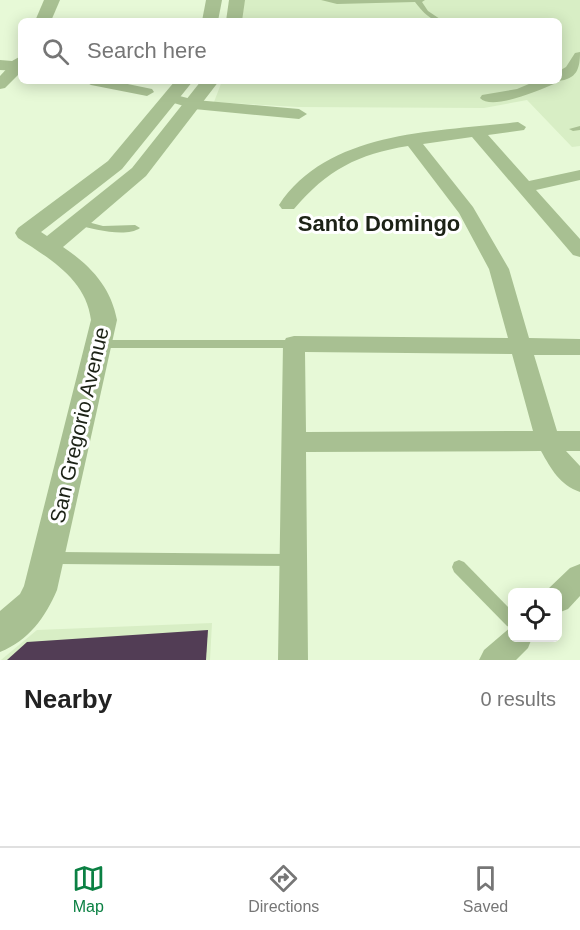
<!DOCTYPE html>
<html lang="en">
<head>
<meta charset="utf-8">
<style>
  body { margin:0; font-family:Arial,sans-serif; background:#f2f2f2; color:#222 }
  .controls { position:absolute; right:18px; bottom:18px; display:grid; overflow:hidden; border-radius:9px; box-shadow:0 3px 15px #0003 }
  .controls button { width:54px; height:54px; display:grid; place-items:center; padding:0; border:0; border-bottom:2px solid #e0e0e0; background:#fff; color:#222; font:30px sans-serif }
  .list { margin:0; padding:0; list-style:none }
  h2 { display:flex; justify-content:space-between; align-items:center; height:78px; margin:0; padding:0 24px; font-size:26px }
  h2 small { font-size:20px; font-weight:400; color:#767676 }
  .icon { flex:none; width:33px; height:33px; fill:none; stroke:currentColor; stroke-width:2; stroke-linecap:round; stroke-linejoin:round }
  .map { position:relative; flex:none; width:580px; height:660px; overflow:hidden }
  .search { position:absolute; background:#fff; box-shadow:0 3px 15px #0003; left:18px; right:18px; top:18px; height:66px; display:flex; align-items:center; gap:15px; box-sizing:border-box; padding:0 21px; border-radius:9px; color:#767676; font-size:22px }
  .sheet { height:186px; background:#fff }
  nav { display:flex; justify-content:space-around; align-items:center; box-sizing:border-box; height:84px; border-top:2px solid #e0e0e0; background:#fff; font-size:16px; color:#767676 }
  nav a { display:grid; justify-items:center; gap:3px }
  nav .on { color:#0b8043 }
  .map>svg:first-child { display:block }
  .built { fill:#d8eec5 }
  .building { fill:#523d55 }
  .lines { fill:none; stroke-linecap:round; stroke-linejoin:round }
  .service { fill:#a8c092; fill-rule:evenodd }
  .minor { fill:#a8c092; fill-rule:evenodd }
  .tertiary { fill:#a8c092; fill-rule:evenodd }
  .labels { text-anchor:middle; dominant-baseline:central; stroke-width:6; stroke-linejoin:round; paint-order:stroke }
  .street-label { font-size:21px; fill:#1c2216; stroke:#fff }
  .neighbourhood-label { font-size:22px; font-weight:bold; fill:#1c2216; stroke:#fff }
</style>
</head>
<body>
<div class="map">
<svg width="580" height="660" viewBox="0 0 580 660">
  <rect width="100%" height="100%" fill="#e7f9d7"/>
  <g class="built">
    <polygon points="243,0 580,0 580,146 572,147 527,100 484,108 298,107 214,102 222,81 559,81 559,21 240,21"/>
    <polygon points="212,623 210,660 1,660 37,630"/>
  </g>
  <polygon class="building" points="208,630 206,660 7,660 27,642"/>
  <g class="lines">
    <g class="service">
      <path d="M 321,0 L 425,0 L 422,2 L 428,11 L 443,21 C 430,21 423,12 415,2 L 337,4 Z"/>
      <polygon points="580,126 580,130 573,131 569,129"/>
      <path d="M 80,220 L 103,226 L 135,225 L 140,228 C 126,238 93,229 77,225 L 75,223 L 77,221 Z"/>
      <polygon points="99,340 294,340 298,341 299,344 298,347 294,348 99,348 95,347 94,344 95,341"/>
      <polygon points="60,552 293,554 298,555 300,560 298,565 293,566 60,564 55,563 53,558 55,553"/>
      <polygon points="459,560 464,562 512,611 512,628 507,626 454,572 452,567 454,562"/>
    </g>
    <g class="minor">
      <path d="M 580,52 C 580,69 577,79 558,81 L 559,71 L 566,67 L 575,53 Z"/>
      <polygon points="16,63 21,64 21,72 5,88 0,89 0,76 11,64"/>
      <polygon points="84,81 113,81 152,89 154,92 147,96 91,85"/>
      <path d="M 536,81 L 556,81 L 554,84 C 539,90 492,111 480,98 L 482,95 L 517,89 Z"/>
      <polygon points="172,94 195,100 299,109 307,114 299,119 194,109 167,101 165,98 167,95"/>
      <path d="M 518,122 L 526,127 L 524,130 L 488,135 L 529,181 L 580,170 L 580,180 L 536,190 L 580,239 L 580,257 L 573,255 L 472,137 L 423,144 L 473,207 L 509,269 L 529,338 L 580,339 L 580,355 L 534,355 L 557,431 L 580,431 L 580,451 L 566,451 L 580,466 L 580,492 C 560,485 551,469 541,451 L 306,452 L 308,660 L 278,660 L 283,344 L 286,338 L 294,336 L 508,338 L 489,269 L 459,213 L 408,146 C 358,154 327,170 294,209 L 282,209 L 279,205 C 329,129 438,132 518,122 ZM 305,352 L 512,354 L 533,431 L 306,432 Z"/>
      <polygon points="580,564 580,596 568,609 558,613 558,592 547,592 548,589 570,568"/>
      <polygon points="512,626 512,638 532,638 528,648 516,660 479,660 484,650"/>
    </g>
    <g class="tertiary">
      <polygon points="44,0 60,0 51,21 35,21"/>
      <polygon points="206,0 222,0 218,21 202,21"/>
      <polygon points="229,0 245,0 242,21 226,21"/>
      <polygon points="21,56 21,71 0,70 0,60 12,61"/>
      <path d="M 175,81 L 193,81 L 122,169 L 41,232 L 47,236 L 132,168 L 201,81 L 219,81 L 146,176 L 63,247 C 90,265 111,287 117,320 L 57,590 C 45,618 29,640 0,652 L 0,611 L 20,594 L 24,586 L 91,320 C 86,279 50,259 18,238 L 15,233 L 18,228 L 108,161 Z"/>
    </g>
  </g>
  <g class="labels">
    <g class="street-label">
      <text transform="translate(79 425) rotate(-77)">San Gregorio Avenue</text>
    </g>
    <g class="neighbourhood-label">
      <text x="379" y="223">Santo Domingo</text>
    </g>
  </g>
</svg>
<div class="controls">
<button><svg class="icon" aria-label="locate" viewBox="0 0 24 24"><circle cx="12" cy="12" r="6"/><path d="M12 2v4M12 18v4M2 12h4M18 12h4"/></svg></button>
</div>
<div class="search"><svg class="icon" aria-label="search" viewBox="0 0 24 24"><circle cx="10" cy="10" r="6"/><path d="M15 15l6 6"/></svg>Search here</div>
</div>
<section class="sheet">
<h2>Nearby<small>0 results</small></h2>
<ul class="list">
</ul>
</section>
<nav>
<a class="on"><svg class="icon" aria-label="map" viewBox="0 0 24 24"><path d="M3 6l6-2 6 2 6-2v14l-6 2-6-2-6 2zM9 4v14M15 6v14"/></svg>Map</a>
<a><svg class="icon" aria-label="directions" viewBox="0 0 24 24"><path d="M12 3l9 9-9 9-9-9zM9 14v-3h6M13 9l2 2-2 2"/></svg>Directions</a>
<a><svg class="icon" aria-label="saved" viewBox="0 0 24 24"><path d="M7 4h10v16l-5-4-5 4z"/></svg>Saved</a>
</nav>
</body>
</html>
